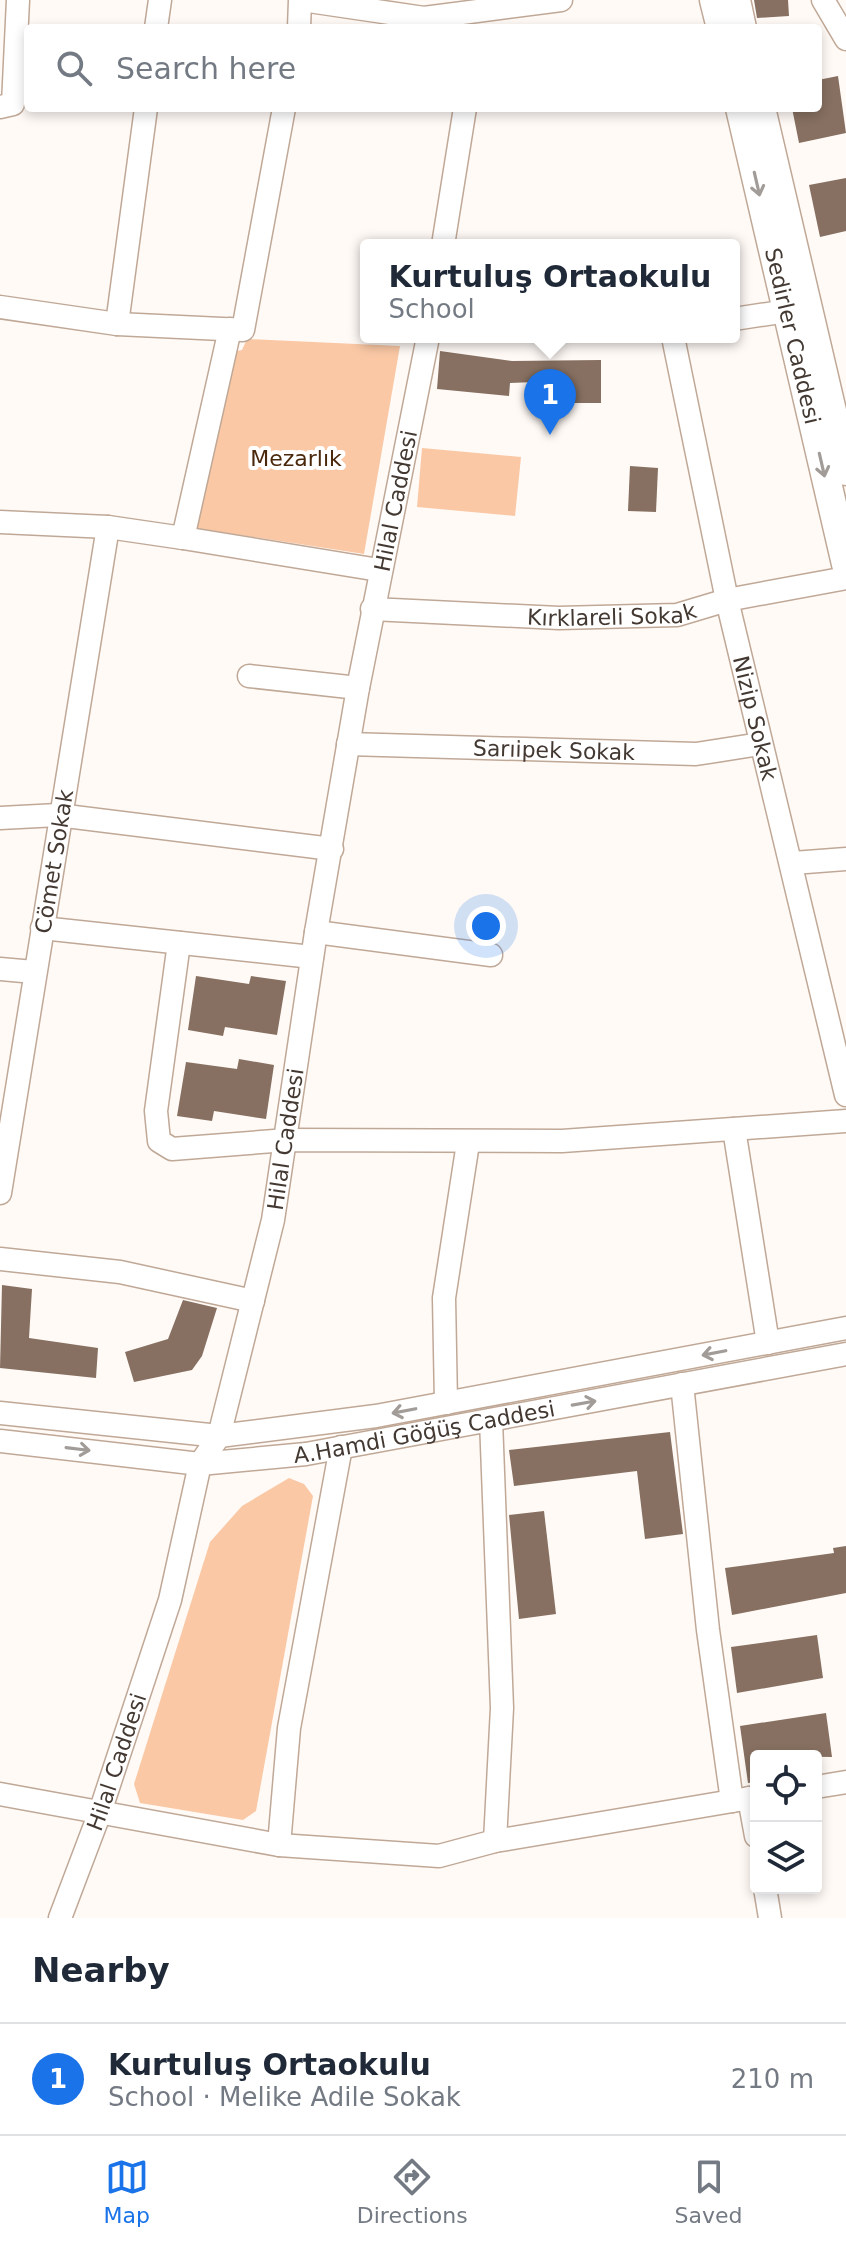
<!DOCTYPE html>
<html lang="en">
<head>
<meta charset="utf-8">
<style>
  body { margin:0; font-family:"DejaVu Sans",sans-serif; background:#f6f6f7; color:#1f2937 }
  .controls { position:absolute; right:24px; bottom:24px; display:grid; overflow:hidden; border-radius:8px; box-shadow:0 4px 12px #0003 }
  .controls button { width:72px; height:72px; display:grid; place-items:center; padding:0; border:0; border-bottom:2px solid #e0e1e3; background:#fff; color:#1f2937; font:40px sans-serif }
  .you { position:absolute; left:486px; top:926px; width:28px; height:28px; margin:-20px; border:6px solid #fff; border-radius:50%; background:#1a73e8; box-shadow:0 0 0 12px #1a73e833 }
  .badge { display:grid; place-items:center; width:52px; height:52px; border-radius:50%; background:#1a73e8; color:#fff; font-size:26px; font-weight:700 }
  .pin { position:absolute; translate:-50% -66px; filter:drop-shadow(0 2px 4px #0008) }
  .pin::after { content:''; position:absolute; top:42px; width:28px; height:24px; background:inherit; clip-path:polygon(0 0,100% 0,50% 100%) }
  .popup { position:absolute; left:360px; top:239px; width:380px; height:104px; box-sizing:border-box; display:grid; place-content:center; border-radius:8px; background:#fff; filter:drop-shadow(0 2px 6px #0005); font-size:26px; white-space:nowrap; color:#747a83 }
  .popup b { font-size:30px; color:#1f2937 }
  .popup::after { content:''; position:absolute; left:50%; top:100%; margin-left:-16px; border:16px solid transparent; border-top-color:#fff }
  .list { margin:0; padding:0; list-style:none }
  h2 { display:flex; justify-content:space-between; align-items:center; height:104px; margin:0; padding:0 32px; font-size:34px }
  h2 small { font-size:26px; font-weight:400; color:#747a83 }
  .list li { display:grid; grid-template-columns:52px 1fr auto; gap:24px; align-items:center; box-sizing:border-box; height:112px; padding:0 32px; border-top:2px solid #e0e1e3 }
  .list b { display:block; font-size:30px; white-space:nowrap }
  .list p { margin:0; font-size:26px; white-space:nowrap; color:#747a83 }
  .list em { font-size:26px; font-style:normal; color:#747a83 }
  .icon { flex:none; width:44px; height:44px; fill:none; stroke:currentColor; stroke-width:2; stroke-linecap:round; stroke-linejoin:round }
  .map { position:relative; flex:none; width:846px; height:1918px; overflow:hidden }
  .search { position:absolute; background:#fff; box-shadow:0 4px 12px #0003; left:24px; right:24px; top:24px; height:88px; display:flex; align-items:center; gap:20px; box-sizing:border-box; padding:0 28px; border-radius:8px; color:#747a83; font-size:30px }
  .sheet { height:216px; background:#fff }
  nav { display:flex; justify-content:space-around; align-items:center; box-sizing:border-box; height:112px; border-top:2px solid #e0e1e3; background:#fff; font-size:22px; color:#747a83 }
  nav a { display:grid; justify-items:center; gap:4px }
  nav .on { color:#1a73e8 }
  .map>svg:first-child { display:block }
  .green { fill:#fac8a5 }
  .building { fill:#877061 }
  .lines { fill:none; stroke-linecap:round; stroke-linejoin:round }
  .minor-casing { stroke:#c0a897; stroke-width:25 }
  .major-casing { stroke:#c0a897; stroke-width:31 }
  .minor { stroke:#fff; stroke-width:22 }
  .major { stroke:#fff; stroke-width:28 }
  .oneway { stroke:#a19c98 }
  .labels { text-anchor:middle; dominant-baseline:central; stroke-width:8; stroke-linejoin:round; paint-order:stroke }
  .street-label { font-size:22px; fill:#433932; stroke:#fff }
  .park-label { font-size:22px; fill:#4a280c; stroke:#fff }
</style>
</head>
<body>
<div class="map">
<svg width="846" height="1918" viewBox="0 0 846 1918">
  <rect width="100%" height="100%" fill="#fffaf6"/>
  <g class="green">
    <polygon points="247,339 400,346 364,554 195,528 232,352 242,350"/>
    <polygon points="422,448 521,457 515,516 417,507"/>
    <polygon points="289,1478 304,1484 313,1496 256,1811 243,1820 140,1803 134,1784 210,1542 242,1506"/>
  </g>
  <g class="building">
    <polygon points="754,0 788,0 789,16 757,18"/>
    <polygon points="838,76 846,133 799,143 792,108 818,108 818,80"/>
    <polygon points="846,178 846,231 820,237 809,185"/>
    <polygon points="440,351 512,361 601,360 601,403 535,403 535,382 510,383 509,396 437,389"/>
    <polygon points="630,466 658,468 656,512 628,511"/>
    <polygon points="196,976 249,984 251,976 286,981 277,1035 225,1027 223,1036 188,1030"/>
    <polygon points="239,1059 274,1065 266,1119 214,1111 212,1121 177,1116 186,1062 237,1069"/>
    <polygon points="2,1285 32,1289 29,1338 98,1348 96,1378 0,1368"/>
    <polygon points="183,1300 217,1308 202,1356 192,1370 134,1382 125,1352 168,1339"/>
    <polygon points="670,1432 683,1534 645,1539 637,1471 514,1486 509,1450"/>
    <polygon points="544,1511 556,1614 519,1619 509,1515"/>
    <polygon points="846,1546 846,1593 732,1615 725,1568 834,1553 833,1548"/>
    <polygon points="817,1635 823,1678 737,1693 731,1647"/>
    <polygon points="826,1713 832,1757 756,1756 756,1782 748,1783 740,1726"/>
  </g>
  <g class="lines">
    <g class="minor-casing">
      <g id="minor">
        <polyline points="302,0 424,18 561,0"/>
        <polyline points="823,0 846,39"/>
        <polyline points="156,28 160,0"/>
        <polyline points="299,28 300,0"/>
        <polyline points="0,107 13,104 18,0"/>
        <polyline points="443,245 465,108"/>
        <polyline points="0,307 117,324 243,330 284,108"/>
        <polyline points="734,319 787,311"/>
        <polyline points="117,324 146,108"/>
        <path id="s1" d="M 673,337 L 727,600 L 846,1095"/>
        <polyline points="0,522 108,527 183,538 230,329"/>
        <polyline points="183,538 379,570"/>
        <path id="s2" d="M 372,609 L 559,618 L 677,615 L 727,600 L 846,578"/>
        <polyline points="249,676 358,688"/>
        <path id="s3" d="M 348,744 L 696,754 L 760,744"/>
        <polyline points="0,818 58,815 332,849"/>
        <polyline points="793,863 846,859"/>
        <polyline points="42,928 312,957"/>
        <polyline points="316,932 491,955"/>
        <polyline points="179,943 156,1111 159,1141 172,1149 287,1140 562,1141 846,1121"/>
        <polyline points="0,969 34,972"/>
        <polyline points="734,1129 768,1343"/>
        <path id="s4" d="M 0,1193 L 108,527"/>
        <polyline points="0,1259 120,1272 253,1301"/>
        <polyline points="682,1384 708,1630 732,1801"/>
        <polyline points="446,1403 444,1298 468,1143"/>
        <polyline points="0,1413 219,1436 376,1416 846,1328"/>
        <polyline points="491,1420 502,1708 495,1841"/>
        <path id="s5" d="M 0,1441 L 200,1464 L 306,1454 L 846,1354"/>
        <polyline points="816,1787 846,1782"/>
        <polyline points="0,1794 279,1845 439,1856 495,1841 756,1797"/>
        <polyline points="749,1798 756,1836"/>
        <polyline points="279,1845 289,1728 341,1447"/>
        <polyline points="765,1888 770,1918"/>
        <path id="s6" d="M 60,1918 L 99,1815 L 170,1600 L 200,1464 L 219,1436 L 273,1220 L 316,932 L 358,688 L 428,337"/>
      </g>
    </g>
    <g class="major-casing">
      <g id="major">
        <polyline points="714,0 721,28"/>
        <polyline points="736,0 742,28"/>
        <path id="s7" d="M 740,108 L 846,564"/>
        <polyline points="761,108 846,471"/>
      </g>
    </g>
    <use href="#minor" class="minor"/>
    <use href="#major" class="major"/>
  </g>
  <defs><path id="oneway-shaft" d="M-6 0H5M1.5-3L5.5 0L1.5 3" fill="none" stroke-width="1.6" stroke-linecap="round" stroke-linejoin="round" transform="scale(2)"/></defs>
  <g class="oneway">
    <use href="#oneway-shaft" transform="translate(757 184) rotate(77)"/>
    <use href="#oneway-shaft" transform="translate(822 465) rotate(77)"/>
    <use href="#oneway-shaft" transform="translate(714 1353) rotate(169)"/>
    <use href="#oneway-shaft" transform="translate(584 1403) rotate(-10)"/>
    <use href="#oneway-shaft" transform="translate(404 1411) rotate(169)"/>
    <use href="#oneway-shaft" transform="translate(78 1449) rotate(7)"/>
  </g>
  <g class="labels">
    <g class="street-label">
      <text stroke="none"><textPath href="#s7" startOffset="234">Sedirler Caddesi</textPath></text>
      <text stroke="none"><textPath href="#s6" startOffset="1462">Hilal Caddesi</textPath></text>
      <text stroke="none"><textPath href="#s2" startOffset="240">Kırklareli Sokak</textPath></text>
      <text stroke="none"><textPath href="#s1" startOffset="390">Nizip Sokak</textPath></text>
      <text stroke="none"><textPath href="#s3" startOffset="206">Sarıipek Sokak</textPath></text>
      <text stroke="none"><textPath href="#s4" startOffset="336">Cömet Sokak</textPath></text>
      <text stroke="none"><textPath href="#s6" startOffset="814">Hilal Caddesi</textPath></text>
      <text stroke="none"><textPath href="#s5" startOffset="428">A.Hamdi Göğüş Caddesi</textPath></text>
      <text stroke="none"><textPath href="#s6" startOffset="166">Hilal Caddesi</textPath></text>
    </g>
    <g class="park-label">
      <text x="296" y="458">Mezarlık</text>
    </g>
  </g>
</svg>
<div class="controls">
<button><svg class="icon" aria-label="locate" viewBox="0 0 24 24"><circle cx="12" cy="12" r="6"/><path d="M12 2v4M12 18v4M2 12h4M18 12h4"/></svg></button>
<button><svg class="icon" aria-label="layers" viewBox="0 0 24 24"><path d="M12 4l9 5-9 5-9-5zM3 14l9 5 9-5"/></svg></button>
</div>
<div class="you"></div>
<div class="pin badge" style="left:550px;top:435px">1</div>
<div class="popup"><b>Kurtuluş Ortaokulu</b>School</div>
<div class="search"><svg class="icon" aria-label="search" viewBox="0 0 24 24"><circle cx="10" cy="10" r="6"/><path d="M15 15l6 6"/></svg>Search here</div>
</div>
<section class="sheet">
<h2>Nearby<small></small></h2>
<ul class="list">
<li><span class="badge">1</span><div><b>Kurtuluş Ortaokulu</b><p>School · Melike Adile Sokak</p></div><em>210 m</em></li>
</ul>
</section>
<nav>
<a class="on"><svg class="icon" aria-label="map" viewBox="0 0 24 24"><path d="M3 6l6-2 6 2 6-2v14l-6 2-6-2-6 2zM9 4v14M15 6v14"/></svg>Map</a>
<a><svg class="icon" aria-label="directions" viewBox="0 0 24 24"><path d="M12 3l9 9-9 9-9-9zM9 14v-3h6M13 9l2 2-2 2"/></svg>Directions</a>
<a><svg class="icon" aria-label="saved" viewBox="0 0 24 24"><path d="M7 4h10v16l-5-4-5 4z"/></svg>Saved</a>
</nav>
</body>
</html>
